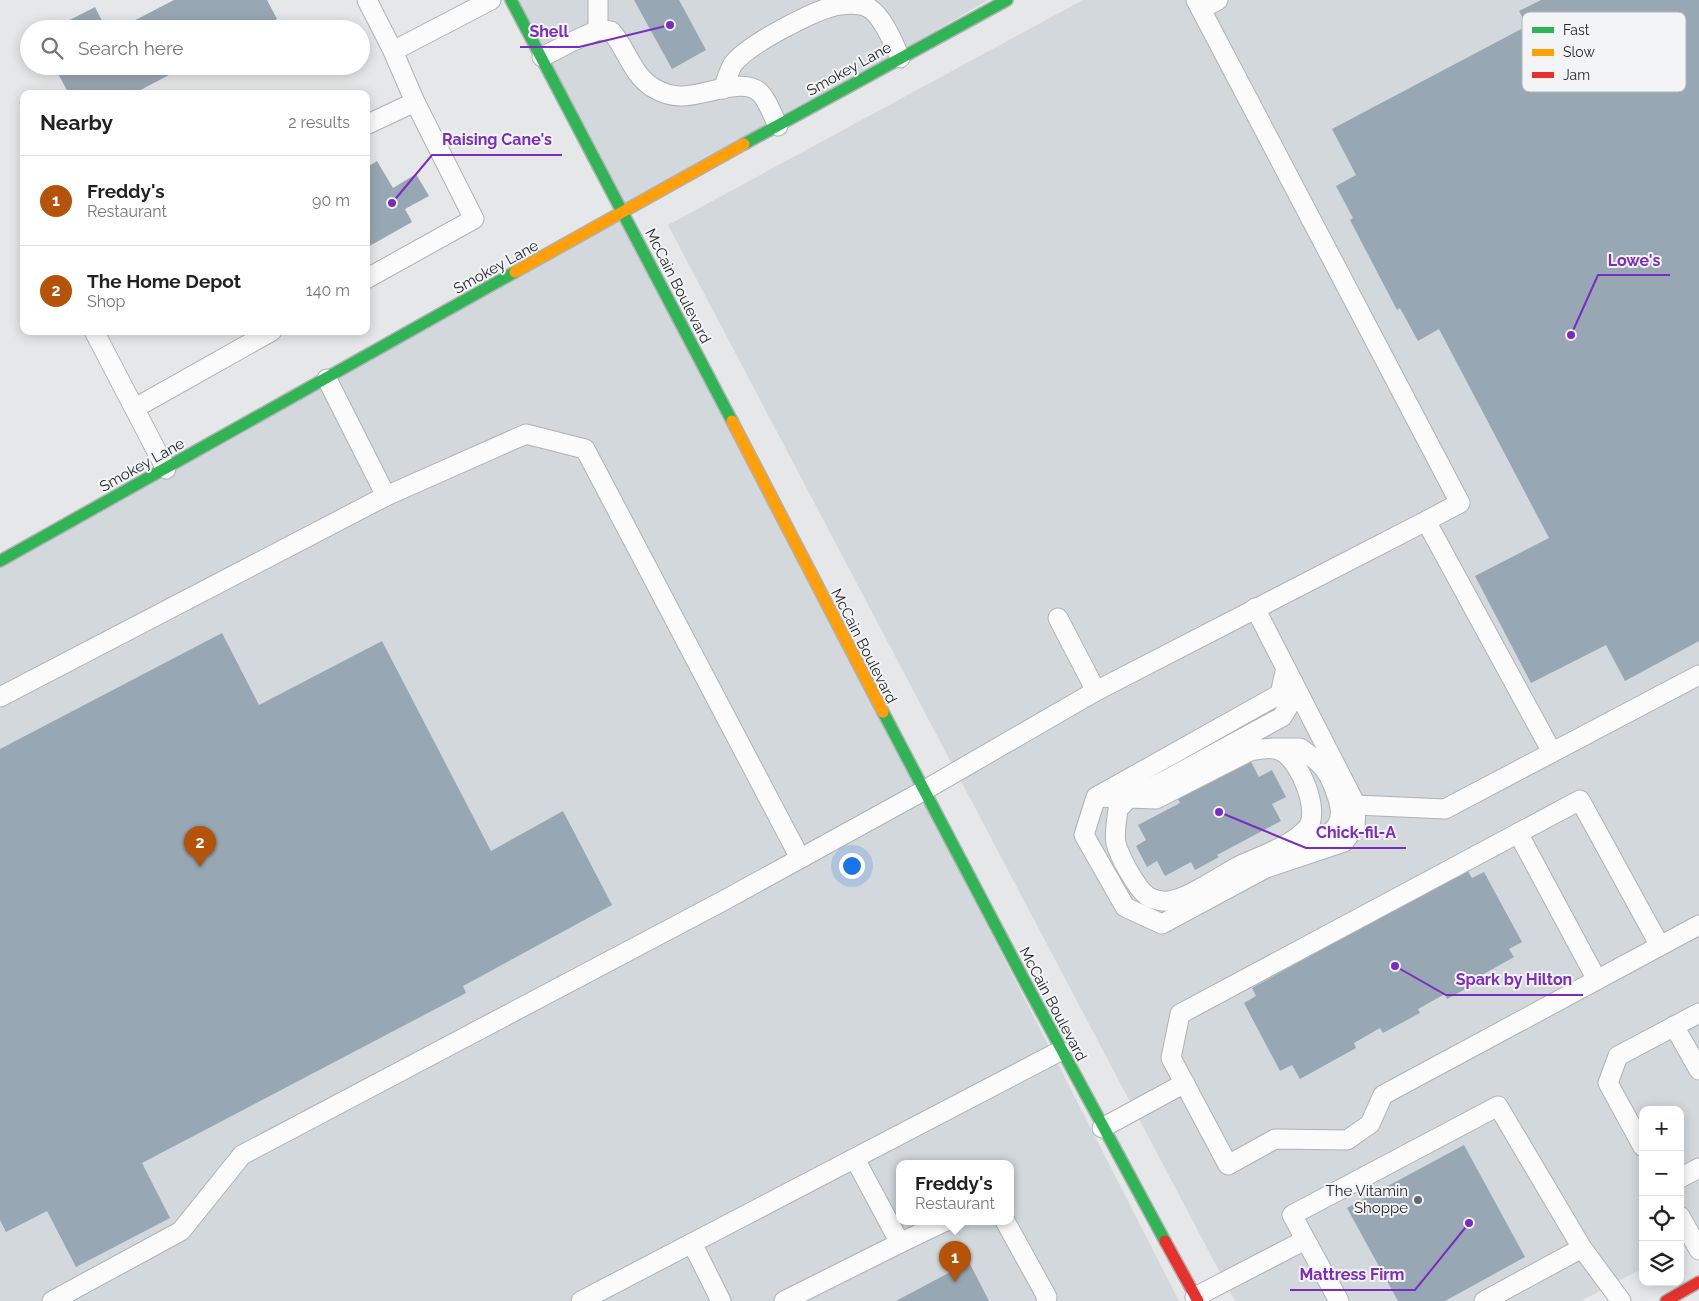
<!DOCTYPE html>
<html lang="en">
<head>
<meta charset="utf-8">
<style>
  body { margin:0; font-family:Raleway,sans-serif; background:#f2f2f2; color:#222 }
  .controls { position:absolute; right:15px; bottom:15px; display:grid; overflow:hidden; border-radius:10px; box-shadow:0 2px 12px #0003 }
  .controls button { width:45px; height:45px; display:grid; place-items:center; padding:0; border:0; border-bottom:1px solid #e0e0e0; background:#fff; color:#222; font:25px sans-serif }
  .you { position:absolute; left:851px; top:865px; width:18px; height:18px; margin:-12px; border:4px solid #fff; border-radius:50%; background:#1a73e8; box-shadow:0 0 0 8px #1a73e833 }
  .badge { display:grid; place-items:center; width:32px; height:32px; border-radius:50%; background:#b45309; color:#fff; font-size:16px; font-weight:700 }
  .pin { position:absolute; translate:-50% -41px; filter:drop-shadow(0 1px 2px #0008) }
  .pin::after { content:''; position:absolute; top:26px; width:18px; height:15px; background:inherit; clip-path:polygon(0 0,100% 0,50% 100%) }
  .popup { position:absolute; left:896px; top:1160px; width:118px; height:65px; box-sizing:border-box; display:grid; place-content:center; border-radius:10px; background:#fff; filter:drop-shadow(0 1px 4px #0005); font-size:16px; white-space:nowrap; color:#767676 }
  .popup b { font-size:19px; color:#222 }
  .popup::after { content:''; position:absolute; left:50%; top:100%; margin-left:-10px; border:10px solid transparent; border-top-color:#fff }
  .list { margin:0; padding:0; list-style:none }
  h2 { display:flex; justify-content:space-between; align-items:center; height:65px; margin:0; padding:0 20px; font-size:21px }
  h2 small { font-size:16px; font-weight:400; color:#767676 }
  .list li { display:grid; grid-template-columns:32px 1fr auto; gap:15px; align-items:center; box-sizing:border-box; height:90px; padding:0 20px; border-top:1px solid #e0e0e0 }
  .list b { display:block; font-size:19px; white-space:nowrap }
  .list p { margin:0; font-size:16px; white-space:nowrap; color:#767676 }
  .list em { font-size:16px; font-style:normal; color:#767676 }
  .icon { flex:none; width:28px; height:28px; fill:none; stroke:currentColor; stroke-width:2; stroke-linecap:round; stroke-linejoin:round }
  .map { position:relative; flex:none; width:1699px; height:1301px; overflow:hidden }
  .search { position:absolute; background:#fff; box-shadow:0 2px 12px #0003; left:20px; top:20px; width:350px; height:55px; display:flex; align-items:center; gap:12px; box-sizing:border-box; padding:0 18px; border-radius:28px; color:#767676; font-size:19px }
  .panel { position:absolute; background:#fff; box-shadow:0 2px 12px #0003; left:20px; top:90px; width:350px; height:245px; border-radius:10px }
  .map>svg:first-child { display:block }
  .built { fill:#d2d8dc; fill-rule:evenodd }
  .building { fill:#97a8b4 }
  .lines { fill:none; stroke-linecap:round; stroke-linejoin:round }
  .lane-casing { stroke:#afb1b2; stroke-width:21 }
  .fast-casing { stroke:#afb1b2; stroke-width:14 }
  .slow-casing { stroke:#afb1b2; stroke-width:14 }
  .jam-casing { stroke:#afb1b2; stroke-width:14 }
  .lane { stroke:#fbfbfc; stroke-width:19 }
  .fast { stroke:#30b455; stroke-width:11 }
  .slow { stroke:#ff9f0a; stroke-width:11 }
  .jam { stroke:#e5322d; stroke-width:11 }
  .poi-dot { fill:#696a6b; stroke:#f2f4f6; stroke-width:2 }
  .labels { text-anchor:middle; dominant-baseline:central; stroke-width:4; stroke-linejoin:round; paint-order:stroke }
  .street-label { font-size:15px; fill:#262728; stroke:#f2f4f6 }
  .poi-label { font-size:15px; fill:#262728; stroke:#f2f4f6; text-anchor:end }
  .key { fill:#f2f4f6; stroke:#b5b6b8; stroke-width:1 }
  .key-label { font-size:14px; fill:#262728 }
  .leader { fill:none; stroke:#7b2cbf; stroke-width:2 }
  .callout-dot { fill:#7b2cbf; stroke:#f2f4f6; stroke-width:2 }
  .callout-label { font-size:16px; text-anchor:middle; font-weight:bold; fill:#7b2cbf; stroke:#f2f4f6; stroke-width:4; stroke-linejoin:round; paint-order:stroke }
</style>
</head>
<body>
<div class="map">
<svg width="1699" height="1301" viewBox="0 0 1699 1301">
  <rect width="100%" height="100%" fill="#e5e7e8"/>
  <g class="built">
    <path d="M 511,0 L 988,0 L 623,213 L 1179,1301 L 0,1301 L 0,556 L 623,213 ZM 900,1163 L 1010,1163 L 1010,1221 L 900,1221 Z"/>
    <polygon points="1083,0 1699,0 1699,1238 1680,1248 1680,1110 1643,1110 1643,1268 1581,1301 1235,1301 668,225"/>
  </g>
  <g class="building">
    <polygon points="174,0 267,0 277,19 271,22 274,29 118,29"/>
    <polygon points="634,0 679,0 706,50 672,69"/>
    <polygon points="1541,0 1699,0 1699,641 1625,681 1606,645 1531,683 1475,576 1549,538 1439,329 1418,341 1400,308 1397,310 1350,220 1353,218 1336,186 1356,175 1332,129 1527,26 1519,11"/>
    <polygon points="95,7 106,29 65,29 62,24"/>
    <polygon points="54,66 186,66 133,94 102,94 101,92 97,94 69,94"/>
    <polygon points="377,161 393,188 416,174 429,196 405,209 412,222 366,248 366,168"/>
    <polygon points="222,633 259,705 382,641 491,851 563,811 612,905 463,986 466,993 142,1163 170,1218 76,1267 47,1211 6,1232 0,1220 0,749"/>
    <polygon points="1251,762 1259,777 1272,770 1286,797 1272,804 1281,821 1217,855 1219,857 1195,870 1191,862 1165,876 1157,861 1147,867 1136,846 1146,840 1138,825 1180,803 1178,799"/>
    <polygon points="1467,870 1472,878 1484,872 1522,942 1509,949 1514,957 1482,975 1484,979 1447,999 1445,994 1418,1009 1420,1013 1383,1033 1380,1028 1354,1043 1356,1048 1300,1079 1292,1065 1280,1071 1244,1003 1256,996 1252,988"/>
    <polygon points="1464,1145 1525,1257 1445,1301 1398,1301 1347,1208"/>
    <polygon points="969,1262 989,1301 896,1301"/>
  </g>
  <g class="lines">
    <g class="lane-casing">
      <g id="lane">
        <polyline points="598,0 598,30"/>
        <polyline points="1196,0 1460,503 1426,521 1552,752"/>
        <polyline points="1201,9 1218,0"/>
        <polyline points="393,51 491,0"/>
        <path d="M 542,57 L 569,43 L 598,30 L 611,31 C 627,49 631,73 652,87 C 660,92 671,96 681,96 C 703,97 747,74 762,95 C 769,104 773,116 778,126"/>
        <path d="M 723,89 C 726,81 729,71 733,64 C 747,45 817,8 840,5 C 848,4 860,4 867,7 C 882,14 894,44 900,58"/>
        <polyline points="366,125 415,102 393,51 367,0"/>
        <polyline points="366,279 474,219 415,102"/>
        <polyline points="94,331 166,469"/>
        <polyline points="327,379 386,496 526,434 585,449 800,858"/>
        <polyline points="135,408 272,331"/>
        <polyline points="1255,608 1356,805 1355,827 1344,842 1266,868 1162,924 1125,907 1084,835 1096,797 1280,694 1286,668"/>
        <polyline points="1058,618 1096,691"/>
        <polyline points="0,697 386,496"/>
        <path d="M 1273,748 L 1300,748 C 1307,753 1315,759 1321,765 C 1328,772 1333,784 1336,793 C 1348,824 1335,835 1305,842"/>
        <path d="M 1097,797 L 1156,799 L 1250,751 C 1261,749 1273,746 1283,752 C 1300,762 1320,810 1308,827 C 1294,845 1260,856 1239,866 C 1221,875 1187,900 1168,901 C 1163,902 1150,899 1146,895 C 1136,887 1119,856 1116,843 C 1114,833 1117,819 1118,809 L 1129,798 L 1166,780 L 1282,717 L 1291,702 L 1293,682"/>
        <polyline points="1356,805 1445,809 1699,675"/>
        <polyline points="1518,833 1597,980"/>
        <polyline points="1660,946 1580,800 1180,1014 1171,1058 1228,1165 1275,1139 1347,1140 1370,1124 1383,1095 1660,946 1699,925"/>
        <polyline points="1674,1026 1699,1070"/>
        <polyline points="1102,1128 1185,1083"/>
        <polyline points="1643,1147 1608,1083 1618,1056 1699,1013"/>
        <polyline points="855,1159 900,1243 946,1221"/>
        <polyline points="1680,1178 1699,1168"/>
        <polyline points="1680,1216 1699,1250"/>
        <polyline points="1005,1221 1047,1297 1046,1301"/>
        <polyline points="692,1243 721,1301"/>
        <polyline points="1195,1297 1305,1240"/>
        <polyline points="52,1301 181,1231 242,1155 721,902 923,791 1096,691 1426,521"/>
        <polyline points="581,1301 1060,1051"/>
        <polyline points="784,1301 900,1243"/>
        <polyline points="1339,1301 1292,1215 1498,1106 1582,1248 1621,1301"/>
        <polyline points="1484,1301 1582,1248"/>
      </g>
    </g>
    <g class="fast-casing">
      <g id="fast">
        <polyline points="511,0 732,421"/>
        <polyline points="744,144 1007,0"/>
        <polyline points="0,561 515,272"/>
        <polyline points="883,712 1023,978 1165,1241"/>
      </g>
    </g>
    <g class="slow-casing">
      <g id="slow">
        <polyline points="515,272 744,144"/>
        <polyline points="732,421 883,712"/>
      </g>
    </g>
    <g class="jam-casing">
      <g id="jam">
        <polyline points="1165,1241 1198,1301"/>
        <polyline points="1666,1301 1699,1282"/>
      </g>
    </g>
    <use href="#lane" class="lane"/>
    <use href="#fast" class="fast"/>
    <use href="#slow" class="slow"/>
    <use href="#jam" class="jam"/>
  </g>
  <circle class="poi-dot" cx="1418" cy="1200" r="5"/>
  <g class="labels">
    <g class="street-label">
      <text transform="translate(849 69) rotate(-29)">Smokey Lane</text>
      <text transform="translate(496 267) rotate(-29)">Smokey Lane</text>
      <text transform="translate(678 286) rotate(63)">McCain Boulevard</text>
      <text transform="translate(142 465) rotate(-29)">Smokey Lane</text>
      <text transform="translate(864 646) rotate(63)">McCain Boulevard</text>
      <text transform="translate(1053 1004) rotate(62)">McCain Boulevard</text>
    </g>
    <g class="poi-label">
      <text x="1408" y="1191">The Vitamin<tspan x="1408" dy="17">Shoppe</tspan></text>
    </g>
  </g>
  <rect x="1522" y="12" width="164" height="80" rx="8" class="key"/>
  <rect x="1532" y="27" width="22" height="6" fill="#30b455"/>
  <rect x="1532" y="49" width="22" height="7" fill="#ff9f0a"/>
  <rect x="1532" y="72" width="22" height="6" fill="#e5322d"/>
  <g class="key-label">
    <text x="1563" y="35">Fast</text>
    <text x="1563" y="57">Slow</text>
    <text x="1563" y="80">Jam</text>
  </g>
  <path class="leader" d="M670 25L579 47H520M392 203L432 155H562M1571 335L1598 275H1670M1219 812L1306 848H1406M1395 966L1446 995H1583M1469 1223L1415 1290H1290"/>
  <g class="callout-dot">
    <circle cx="670" cy="25" r="5"/>
    <circle cx="392" cy="203" r="5"/>
    <circle cx="1571" cy="335" r="5"/>
    <circle cx="1219" cy="812" r="5"/>
    <circle cx="1395" cy="966" r="5"/>
    <circle cx="1469" cy="1223" r="5"/>
  </g>
  <g class="callout-label">
    <text x="549" y="37">Shell</text>
    <text x="497" y="145">Raising Cane's</text>
    <text x="1634" y="266">Lowe's</text>
    <text x="1356" y="838">Chick-fil-A</text>
    <text x="1514" y="985">Spark by Hilton</text>
    <text x="1352" y="1280">Mattress Firm</text>
  </g>
</svg>
<div class="controls">
<button>+</button>
<button>−</button>
<button><svg class="icon" aria-label="locate" viewBox="0 0 24 24"><circle cx="12" cy="12" r="6"/><path d="M12 2v4M12 18v4M2 12h4M18 12h4"/></svg></button>
<button><svg class="icon" aria-label="layers" viewBox="0 0 24 24"><path d="M12 4l9 5-9 5-9-5zM3 14l9 5 9-5"/></svg></button>
</div>
<div class="you"></div>
<div class="pin badge" style="left:955px;top:1282px">1</div>
<div class="popup"><b>Freddy's</b>Restaurant</div>
<div class="pin badge" style="left:200px;top:867px">2</div>
<div class="search"><svg class="icon" aria-label="search" viewBox="0 0 24 24"><circle cx="10" cy="10" r="6"/><path d="M15 15l6 6"/></svg>Search here</div>
<section class="panel">
<h2>Nearby<small>2 results</small></h2>
<ul class="list">
<li><span class="badge">1</span><div><b>Freddy's</b><p>Restaurant</p></div><em>90 m</em></li>
<li><span class="badge">2</span><div><b>The Home Depot</b><p>Shop</p></div><em>140 m</em></li>
</ul>
</section>
</div>
</body>
</html>
